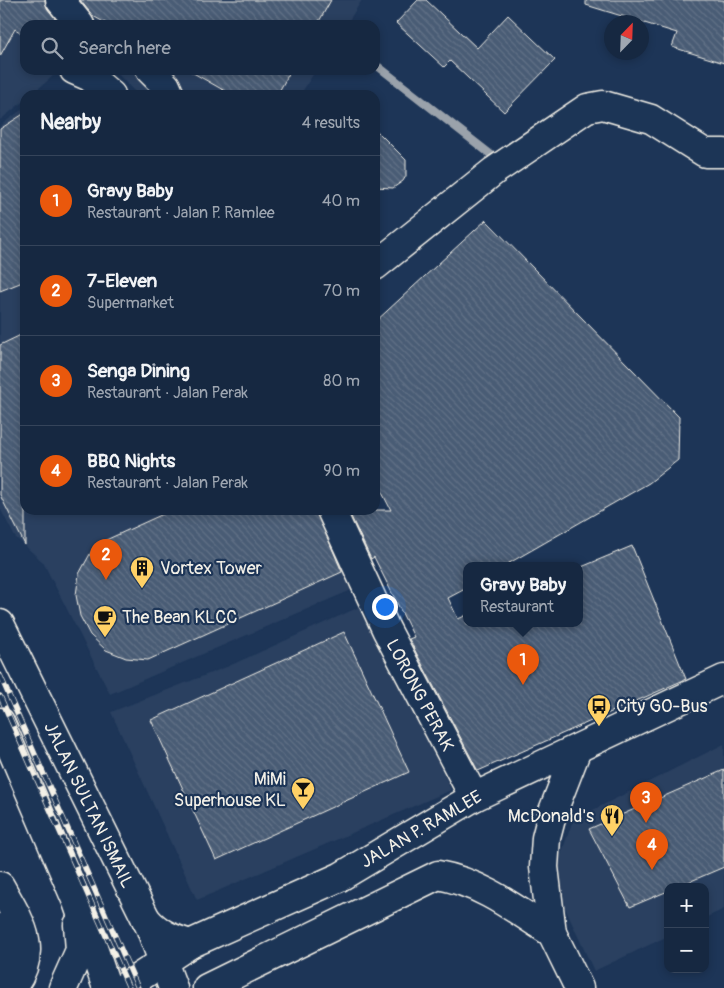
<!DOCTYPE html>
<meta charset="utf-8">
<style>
body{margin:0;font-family:Pangolin,sans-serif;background:#23344c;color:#f1f3f6}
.controls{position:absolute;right:15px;bottom:15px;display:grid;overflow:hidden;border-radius:10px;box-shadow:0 2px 8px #0003}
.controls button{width:45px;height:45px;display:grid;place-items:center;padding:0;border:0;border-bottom:1px solid #35445a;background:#162841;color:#f1f3f6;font:25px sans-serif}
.compass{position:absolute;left:604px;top:15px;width:45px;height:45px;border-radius:50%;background:#162841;box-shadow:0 2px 8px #0003;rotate:23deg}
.you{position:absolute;left:384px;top:606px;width:18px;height:18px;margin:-12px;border:4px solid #fff;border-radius:50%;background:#1a73e8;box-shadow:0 0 0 8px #1a73e833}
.badge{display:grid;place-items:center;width:32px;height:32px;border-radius:50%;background:#ea580c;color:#fff;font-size:16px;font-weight:700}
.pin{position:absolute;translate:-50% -41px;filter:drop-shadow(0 1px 2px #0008)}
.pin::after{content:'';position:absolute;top:26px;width:18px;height:15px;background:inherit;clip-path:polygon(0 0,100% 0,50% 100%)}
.popup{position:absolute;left:463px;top:562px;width:120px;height:65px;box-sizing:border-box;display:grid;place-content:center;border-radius:10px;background:#162841;filter:drop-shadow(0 1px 4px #0005);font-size:16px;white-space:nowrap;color:#9ea6b1}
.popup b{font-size:19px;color:#f1f3f6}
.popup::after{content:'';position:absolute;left:50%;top:100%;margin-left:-10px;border:10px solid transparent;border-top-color:#162841}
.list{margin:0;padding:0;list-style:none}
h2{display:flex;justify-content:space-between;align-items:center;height:65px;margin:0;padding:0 20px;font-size:21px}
h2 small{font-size:16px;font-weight:400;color:#9ea6b1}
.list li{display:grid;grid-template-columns:32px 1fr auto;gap:15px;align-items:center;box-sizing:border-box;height:90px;padding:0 20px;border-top:1px solid #35445a}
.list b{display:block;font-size:19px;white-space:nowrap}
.list p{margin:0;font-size:16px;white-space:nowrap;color:#9ea6b1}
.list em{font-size:16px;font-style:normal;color:#9ea6b1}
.icon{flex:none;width:28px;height:28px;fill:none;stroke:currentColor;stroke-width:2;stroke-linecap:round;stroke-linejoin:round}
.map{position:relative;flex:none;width:724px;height:988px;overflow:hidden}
.search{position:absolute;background:#162841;box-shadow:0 2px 8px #0003;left:20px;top:20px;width:360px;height:55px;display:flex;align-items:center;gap:12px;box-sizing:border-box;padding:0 18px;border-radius:15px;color:#9ea6b1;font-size:19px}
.panel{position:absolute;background:#162841;box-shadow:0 2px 8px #0003;left:20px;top:90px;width:360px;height:425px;border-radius:15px}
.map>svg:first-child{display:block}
.built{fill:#2a4060}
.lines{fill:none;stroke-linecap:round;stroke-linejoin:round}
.stream{stroke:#9aa2ab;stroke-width:8}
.building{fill:url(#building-back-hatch);stroke:#f4f1e8}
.minor-casing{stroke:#f4f1e8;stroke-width:31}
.major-casing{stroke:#f4f1e8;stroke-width:31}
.minor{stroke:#1d3557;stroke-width:28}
.major{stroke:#1d3557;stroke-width:28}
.rail-casing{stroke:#f4f1e8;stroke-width:5.5}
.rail{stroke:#1d3557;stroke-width:4;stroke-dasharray:11;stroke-linecap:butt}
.labels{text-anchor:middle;stroke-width:4.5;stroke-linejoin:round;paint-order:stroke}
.poi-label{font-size:18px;fill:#f4f1e8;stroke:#1d3557;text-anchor:start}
.street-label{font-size:18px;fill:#f4f1e8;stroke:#1d3557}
</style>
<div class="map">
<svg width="724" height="988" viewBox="0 0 724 988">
<defs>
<pattern id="building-back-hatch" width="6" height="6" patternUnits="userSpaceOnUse" patternTransform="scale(1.25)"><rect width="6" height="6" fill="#485b74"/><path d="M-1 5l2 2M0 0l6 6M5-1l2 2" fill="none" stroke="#637388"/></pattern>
</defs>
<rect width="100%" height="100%" fill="#1d3557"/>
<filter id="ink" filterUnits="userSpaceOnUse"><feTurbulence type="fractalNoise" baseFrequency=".02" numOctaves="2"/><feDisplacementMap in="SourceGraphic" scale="10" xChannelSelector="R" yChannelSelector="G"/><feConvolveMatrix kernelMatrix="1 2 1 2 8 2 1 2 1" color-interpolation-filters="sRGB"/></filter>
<g filter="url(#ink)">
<g class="built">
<path d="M 0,0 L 362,0 L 346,25 L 25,25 L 25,70 L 85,70 L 53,76 L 31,95 L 25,95 L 25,100 L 0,120 Z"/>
<path d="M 114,70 L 316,70 L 300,95 L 138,95 Z"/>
<path d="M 25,107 L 25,510 L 320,510 L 356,588 L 110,694 L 43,562 L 15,537 L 0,508 L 0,126 Z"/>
<path d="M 366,604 L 451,790 L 197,900 L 111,712 L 229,666 Z"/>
<path d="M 724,744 L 724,909 L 705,918 L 705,887 L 668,887 L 668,936 L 594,971 L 552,880 L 573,820 Z"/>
</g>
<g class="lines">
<path class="stream" d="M 375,64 L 494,157"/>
</g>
<g class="building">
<path d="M 0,0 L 45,0 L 48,9 L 55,18 L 51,25 L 25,25 L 25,35 L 15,29 L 0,56 Z"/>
<path d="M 80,0 L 331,0 L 317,25 L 109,25 L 93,16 Z"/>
<path d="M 418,0 L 426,0 L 477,48 L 508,15 L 555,60 L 504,112 L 450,61 L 444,67 L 396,23 Z"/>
<path d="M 586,0 L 724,0 L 724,63 L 672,47 L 677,33 L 586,5 Z"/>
<path d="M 188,70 L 291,70 L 277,95 L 232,95 Z"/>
<path d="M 25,113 L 25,281 L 0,291 L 0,129 Z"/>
<path d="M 375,129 L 406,160 L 406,176 L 403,181 L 393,188 L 375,187 Z"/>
<path d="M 486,220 L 679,417 L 678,460 L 649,483 L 504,566 L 467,566 L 467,588 L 448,598 L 458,619 L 467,615 L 467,624 L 579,624 L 579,568 L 632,546 L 686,679 L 478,771 L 409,639 L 414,637 L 374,557 L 371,559 L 348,510 L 391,510 L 375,479 L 375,322 Z"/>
<path d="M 25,333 L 25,545 L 0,495 L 0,345 Z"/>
<path d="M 172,510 L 316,510 L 342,572 L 148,660 L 126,658 L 106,650 L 90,635 L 80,616 L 76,595 L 79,574 L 95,545 Z"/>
<path d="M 344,632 L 409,772 L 216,860 L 151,720 Z"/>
<path d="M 724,770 L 724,867 L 677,887 L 668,887 L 668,891 L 630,907 L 589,829 Z"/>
</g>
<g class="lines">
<g class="minor-casing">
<g id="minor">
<path d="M 60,0 L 80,25"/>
<path d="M 74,70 L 90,77 L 111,95"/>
<path d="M 150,70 L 166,86 L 170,95"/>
<path d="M 375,266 L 494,171 L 587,108 L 603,105 L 651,119 L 705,153 L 724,153"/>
<path d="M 331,510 L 386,629 L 474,797"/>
<path d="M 577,749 L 553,811 L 546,838 L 544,867 L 552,933 L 579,988"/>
<path d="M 0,886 C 21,923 40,950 12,988"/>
<path d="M 0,928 C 7,946 11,963 0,980"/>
<path d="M 123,988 L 190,944 L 340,877 L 474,797 L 724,679"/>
<path d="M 207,988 L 438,875 C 482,883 515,909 552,933"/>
</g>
</g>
<g class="major-casing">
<g id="major">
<path d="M 0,624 L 150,927 L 173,988"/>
<path d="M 0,722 L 77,902 L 107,988"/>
<path d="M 146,919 C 159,934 171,938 190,944"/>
<path d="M 63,988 L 80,950 L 78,925"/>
</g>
</g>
<use href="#minor" class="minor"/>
<use href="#major" class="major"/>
<g class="rail-casing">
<g id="rail">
<path d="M 0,675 L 138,988"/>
<path d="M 0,696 L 129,988"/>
</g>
</g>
<use href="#rail" class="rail"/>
</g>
</g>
<defs>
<g id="building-pin" transform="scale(1.25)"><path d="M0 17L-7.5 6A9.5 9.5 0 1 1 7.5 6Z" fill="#ffd166" stroke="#1d3557"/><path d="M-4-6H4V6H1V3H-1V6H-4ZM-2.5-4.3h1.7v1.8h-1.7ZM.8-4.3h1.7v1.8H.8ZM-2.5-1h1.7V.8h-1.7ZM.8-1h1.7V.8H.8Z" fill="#111"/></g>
<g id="cafe-pin" transform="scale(1.25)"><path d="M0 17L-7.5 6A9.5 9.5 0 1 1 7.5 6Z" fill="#ffd166" stroke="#1d3557"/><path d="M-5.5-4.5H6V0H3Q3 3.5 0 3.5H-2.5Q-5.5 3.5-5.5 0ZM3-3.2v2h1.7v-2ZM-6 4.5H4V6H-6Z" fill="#111"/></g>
<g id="bus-pin" transform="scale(1.25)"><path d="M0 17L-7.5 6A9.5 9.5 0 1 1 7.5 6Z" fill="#ffd166" stroke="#1d3557"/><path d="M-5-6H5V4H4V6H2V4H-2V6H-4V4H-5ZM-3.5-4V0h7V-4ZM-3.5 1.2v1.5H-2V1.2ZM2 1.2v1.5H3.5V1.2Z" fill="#111"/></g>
<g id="bar-pin" transform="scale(1.25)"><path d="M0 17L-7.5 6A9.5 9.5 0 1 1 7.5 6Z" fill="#ffd166" stroke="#1d3557"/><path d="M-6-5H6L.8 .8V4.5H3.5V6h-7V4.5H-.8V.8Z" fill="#111"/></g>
<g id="restaurant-pin" transform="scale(1.25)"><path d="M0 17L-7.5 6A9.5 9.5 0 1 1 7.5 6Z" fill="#ffd166" stroke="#1d3557"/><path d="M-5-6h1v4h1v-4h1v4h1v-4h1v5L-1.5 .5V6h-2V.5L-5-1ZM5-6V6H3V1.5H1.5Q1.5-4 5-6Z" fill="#111"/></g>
</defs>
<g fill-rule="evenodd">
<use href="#building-pin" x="142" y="568"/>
<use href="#cafe-pin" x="105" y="617"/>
<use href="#bus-pin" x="599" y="706"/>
<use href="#bar-pin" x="303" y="789"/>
<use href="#restaurant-pin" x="612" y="816"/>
</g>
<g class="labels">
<g class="poi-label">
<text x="160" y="574">Vortex Tower</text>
<text x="122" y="623">The Bean KLCC</text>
<text x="616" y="712">City GO-Bus</text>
<text x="286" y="785" text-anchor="end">MiMi<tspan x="286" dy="21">Superhouse KL</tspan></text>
<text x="594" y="822" text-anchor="end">McDonald's</text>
</g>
<g class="street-label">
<text transform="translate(420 695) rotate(62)" y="6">LORONG PERAK</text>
<text transform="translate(89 805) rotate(64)" y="6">JALAN SULTAN ISMAIL</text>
<text transform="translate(421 829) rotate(-30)" y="6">JALAN P. RAMLEE</text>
</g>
</g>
</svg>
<div class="controls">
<button>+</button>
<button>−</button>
</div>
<svg class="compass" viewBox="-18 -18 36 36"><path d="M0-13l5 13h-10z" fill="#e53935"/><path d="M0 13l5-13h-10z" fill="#9ea6b1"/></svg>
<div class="you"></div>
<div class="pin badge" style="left:523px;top:685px">1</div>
<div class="popup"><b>Gravy Baby</b>Restaurant</div>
<div class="pin badge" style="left:106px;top:580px">2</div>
<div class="pin badge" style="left:646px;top:823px">3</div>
<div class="pin badge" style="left:652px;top:870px">4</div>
<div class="search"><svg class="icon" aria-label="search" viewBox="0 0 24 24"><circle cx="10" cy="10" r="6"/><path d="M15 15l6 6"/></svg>Search here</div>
<section class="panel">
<h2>Nearby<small>4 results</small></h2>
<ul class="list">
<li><span class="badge">1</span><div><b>Gravy Baby</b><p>Restaurant · Jalan P. Ramlee</p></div><em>40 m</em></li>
<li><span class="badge">2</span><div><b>7-Eleven</b><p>Supermarket</p></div><em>70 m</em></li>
<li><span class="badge">3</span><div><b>Senga Dining</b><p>Restaurant · Jalan Perak</p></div><em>80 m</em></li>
<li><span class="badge">4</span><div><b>BBQ Nights</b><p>Restaurant · Jalan Perak</p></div><em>90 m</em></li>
</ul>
</section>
</div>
